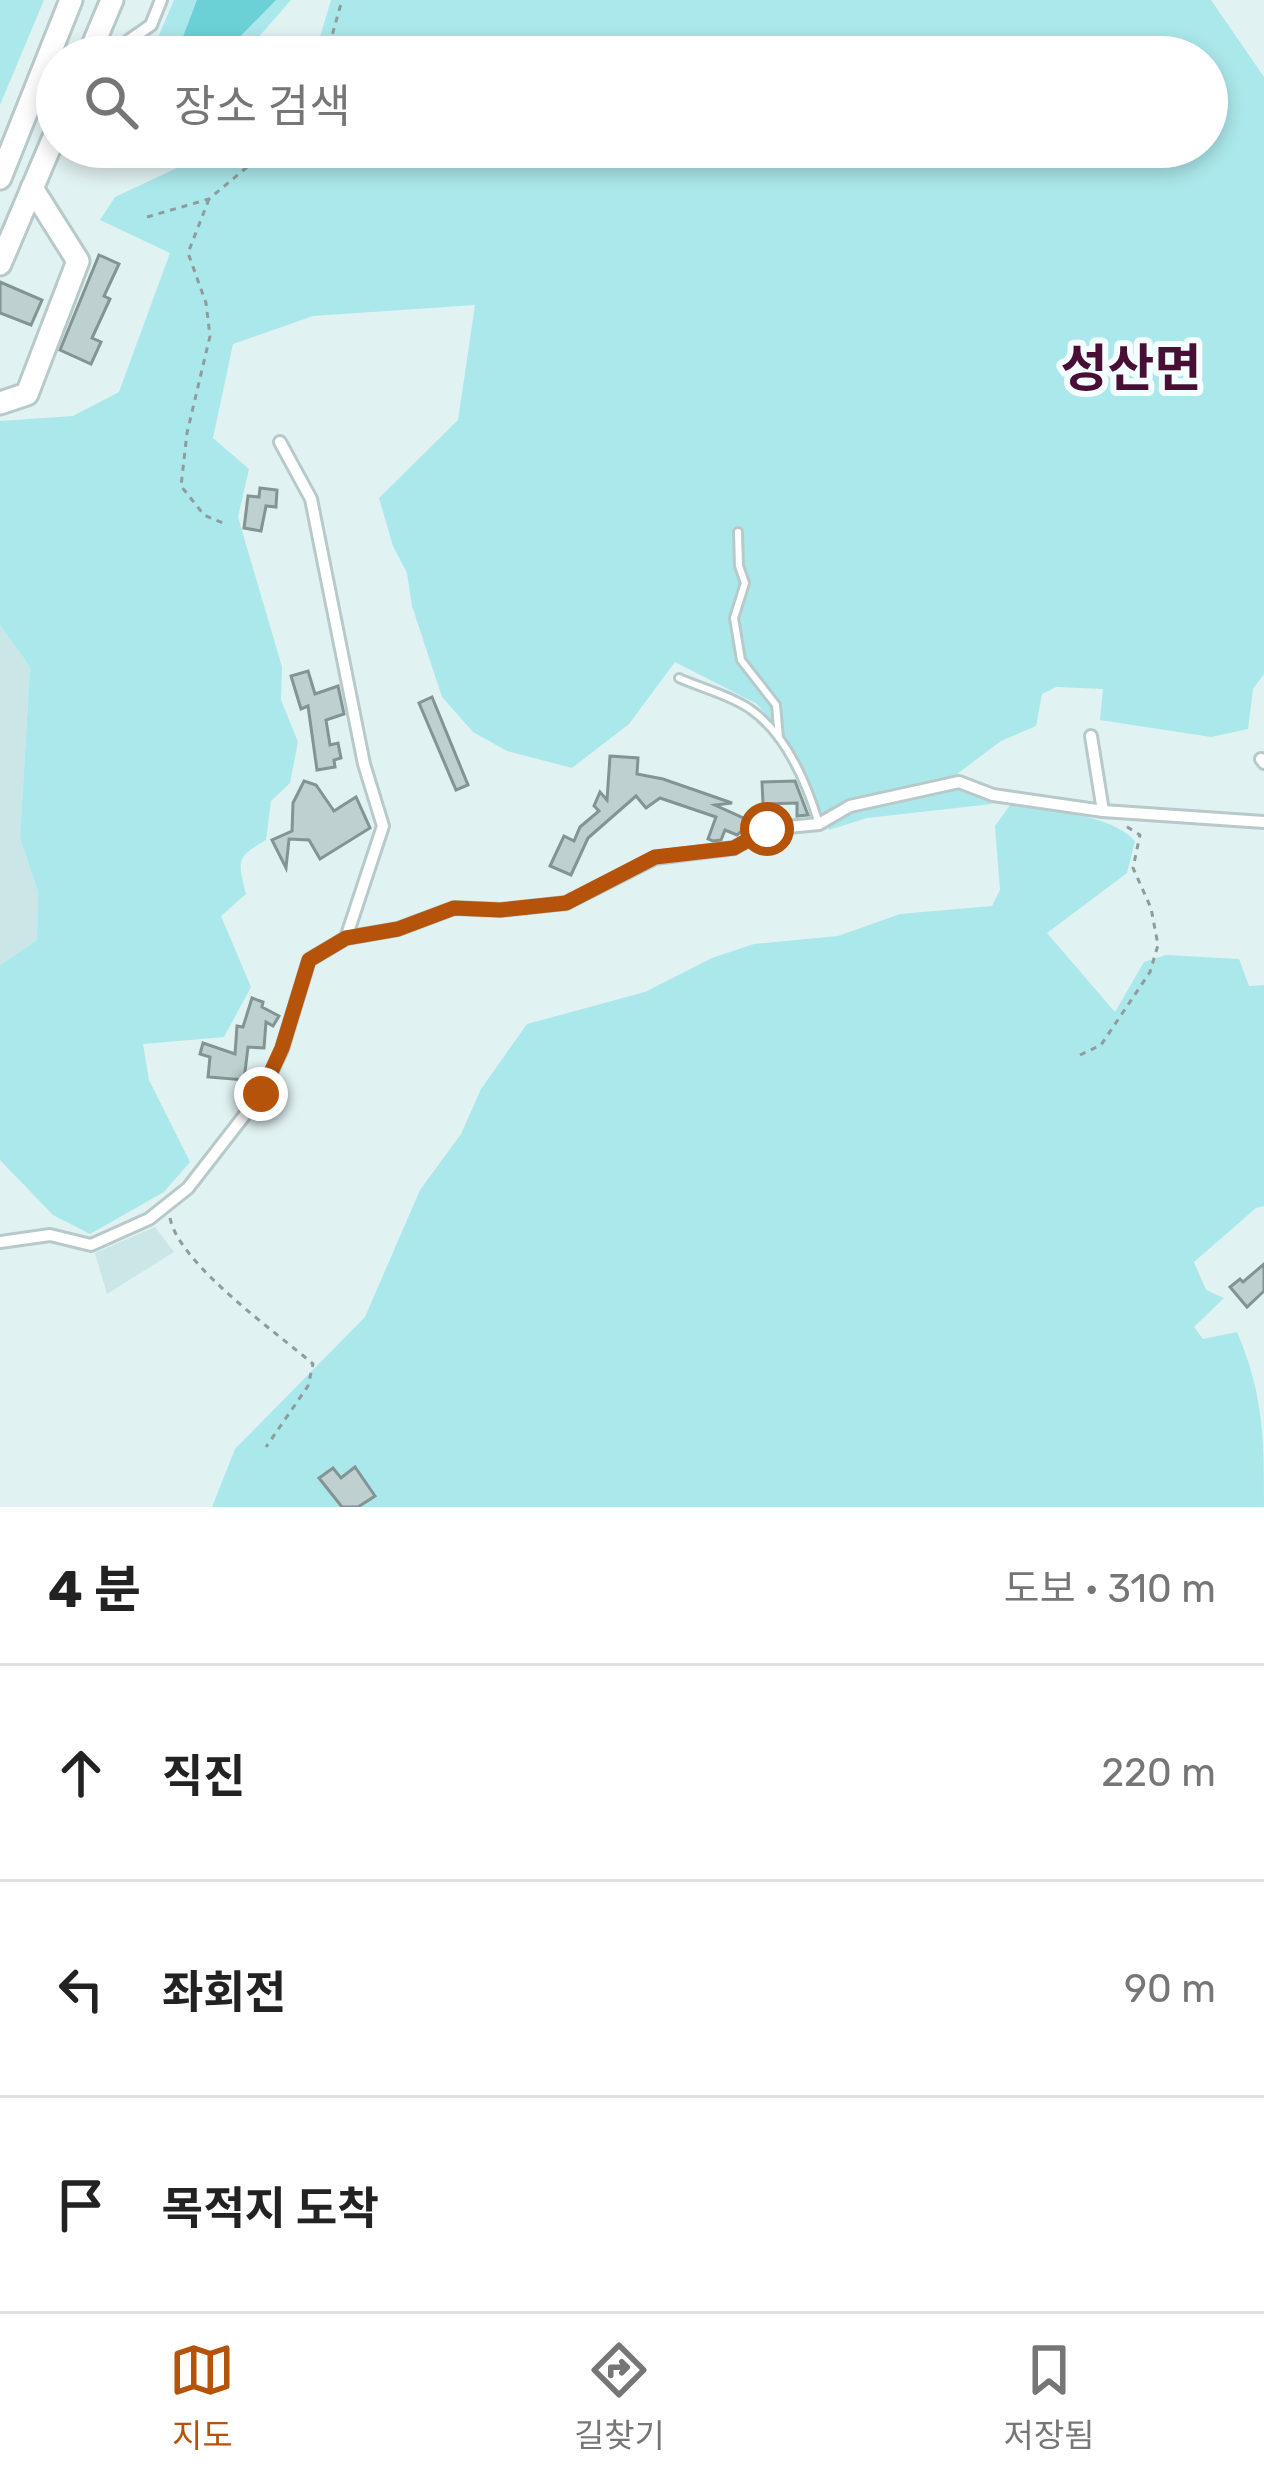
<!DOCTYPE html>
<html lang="ko">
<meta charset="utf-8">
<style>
body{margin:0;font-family:Rubik,"Noto Sans KR",sans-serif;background:#f2f2f2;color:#222}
.stop{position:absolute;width:36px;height:36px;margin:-27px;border:9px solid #b45309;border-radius:50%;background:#fff}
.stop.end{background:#b45309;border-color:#fff;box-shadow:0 3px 12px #0008}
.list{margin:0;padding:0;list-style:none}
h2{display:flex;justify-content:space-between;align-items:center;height:156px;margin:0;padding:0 48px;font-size:51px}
h2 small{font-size:39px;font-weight:400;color:#767676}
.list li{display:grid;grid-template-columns:78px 1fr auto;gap:36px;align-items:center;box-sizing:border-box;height:216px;padding:0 48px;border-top:3px solid #e0e0e0}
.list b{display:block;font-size:45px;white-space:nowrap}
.list em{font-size:39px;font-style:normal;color:#767676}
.icon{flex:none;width:66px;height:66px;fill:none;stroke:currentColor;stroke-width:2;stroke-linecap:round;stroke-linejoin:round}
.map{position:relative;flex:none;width:1264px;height:1507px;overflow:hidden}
.search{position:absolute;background:#fff;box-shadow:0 6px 18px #0003;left:36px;right:36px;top:36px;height:132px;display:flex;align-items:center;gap:30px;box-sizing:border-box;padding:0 42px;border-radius:66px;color:#767676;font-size:45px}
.sheet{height:804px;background:#fff}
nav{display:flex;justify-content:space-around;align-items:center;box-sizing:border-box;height:168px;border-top:3px solid #e0e0e0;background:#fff;font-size:33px;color:#767676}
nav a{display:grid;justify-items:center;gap:6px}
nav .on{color:#b45309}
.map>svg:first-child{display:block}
.built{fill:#cbe6e7}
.green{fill:#abe8eb}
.water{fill:#6bd1d6}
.building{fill:#bfd0d1;stroke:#839494;stroke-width:3}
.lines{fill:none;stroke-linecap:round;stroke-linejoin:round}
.service-casing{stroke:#b8c9ca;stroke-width:12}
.minor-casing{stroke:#b8c9ca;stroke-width:16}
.motorway-casing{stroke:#b8c9ca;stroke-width:27}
.path{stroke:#8f9c9d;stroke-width:3;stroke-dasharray:6 6;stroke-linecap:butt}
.service{stroke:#fff;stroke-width:6}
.minor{stroke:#fff;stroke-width:10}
.motorway{stroke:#fff;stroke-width:21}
.route{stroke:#b45309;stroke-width:15}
.labels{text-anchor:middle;stroke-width:12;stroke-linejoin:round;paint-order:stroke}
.district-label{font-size:51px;font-weight:bold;fill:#480e36;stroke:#f4fefe}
</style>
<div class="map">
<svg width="1264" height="1507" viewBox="0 0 1264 1507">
<rect width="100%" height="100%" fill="#e1f2f3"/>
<g class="built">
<path d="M 0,625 L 30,667 L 20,838 L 38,892 L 37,940 L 0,965 Z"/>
<path d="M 155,1227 L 174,1252 L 107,1294 L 95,1253 Z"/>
</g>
<g class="green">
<path d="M 0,0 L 44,0 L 0,105 Z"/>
<path d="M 174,0 L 291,0 L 241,57 L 157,57 L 151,54 Z"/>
<path d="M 331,0 L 1211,0 L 1264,77 L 1264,674 L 1253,689 L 1248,729 L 1211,737 L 1100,720 L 1103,689 L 1056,687 L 1042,694 L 1036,726 L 1001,741 L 957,774 L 992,804 L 867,818 L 829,830 L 796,753 L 757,704 L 675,662 L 629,724 L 572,768 L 507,751 L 473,732 L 442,697 L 412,606 L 407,573 L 393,546 L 379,498 L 458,420 L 475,305 L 313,316 L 233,344 L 213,438 L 249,469 L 238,517 L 282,667 L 281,700 L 298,742 L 290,783 L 271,801 L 266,840 C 235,858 238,861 246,894 L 221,916 L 251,987 L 224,1037 L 143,1044 L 149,1080 L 190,1162 L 164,1192 L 90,1234 L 53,1215 L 0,1160 L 0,965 L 37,940 L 38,892 L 20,838 L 30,667 L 0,625 L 0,421 L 73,416 L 119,392 L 170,253 L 100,220 L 115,197 L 222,147 L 1207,147 L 1207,57 L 314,57 Z"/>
<path d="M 1010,805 C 1048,812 1108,812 1135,841 L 1127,873 L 1047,933 L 1115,1012 L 1144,962 L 1166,955 L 1239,959 L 1249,986 L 1264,985 L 1264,1206 L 1256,1208 L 1194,1262 L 1206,1290 L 1224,1298 L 1194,1327 L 1203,1339 L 1237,1332 C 1264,1396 1264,1438 1264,1507 L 212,1507 L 235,1449 L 365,1317 L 420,1190 L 461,1134 L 481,1089 L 527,1024 L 645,992 L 712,958 L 754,944 L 838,936 L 900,914 L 992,906 L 1000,890 L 995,826 Z"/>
</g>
<path class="water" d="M 197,0 L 276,0 L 220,57 L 202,57 L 181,42 Z"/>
<g class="building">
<path d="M 99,255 L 119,264 L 104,296 L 110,299 L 92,338 L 101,342 L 91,364 L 60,350 Z"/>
<path d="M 0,282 L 42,300 L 31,325 L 0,313 Z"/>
<path d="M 260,488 L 277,490 L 276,507 L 266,506 L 261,531 L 244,528 L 248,496 L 259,497 Z"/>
<path d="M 308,671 L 315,694 L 338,686 L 344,714 L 326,720 L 330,745 L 338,743 L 341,758 L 334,760 L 335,767 L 317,770 L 308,706 L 301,709 L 291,676 Z"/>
<path d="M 432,697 L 468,785 L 456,790 L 419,703 Z"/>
<path d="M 610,756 L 638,758 L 637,774 L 663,779 L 732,803 L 715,805 L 752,822 L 737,835 L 725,830 L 721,840 L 713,841 L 708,839 L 716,817 L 660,798 L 646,808 L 636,796 L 588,838 L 571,875 L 550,866 L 564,836 L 574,841 L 580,827 L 599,811 L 594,806 L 600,792 L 607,800 Z"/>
<path d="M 304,781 L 316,785 L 334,811 L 356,797 L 370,828 L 320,859 L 309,840 L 289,839 L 286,868 L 272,840 L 292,831 L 293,803 Z"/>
<path d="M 795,781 L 808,815 L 797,816 L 797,803 L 763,804 L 762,782 Z"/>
<path d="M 252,998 L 263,1002 L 262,1007 L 279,1016 L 273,1026 L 266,1022 L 264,1048 L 248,1047 L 244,1080 L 208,1077 L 210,1057 L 200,1054 L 203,1043 L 235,1054 L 237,1026 L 243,1027 Z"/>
<path d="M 1264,1264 L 1264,1291 L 1247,1307 L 1230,1287 L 1240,1279 L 1243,1282 Z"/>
<path d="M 355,1467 L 375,1496 L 358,1507 L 342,1507 L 319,1478 L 333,1468 L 341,1478 Z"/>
</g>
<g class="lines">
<g class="service-casing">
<g id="service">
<path d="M 738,532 L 739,566 L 745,583 L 734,618 L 741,660 L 776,705 L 779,738"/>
<path d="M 679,678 C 701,688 730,695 750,709 C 786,734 807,784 819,824"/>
</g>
</g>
<g class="minor-casing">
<g id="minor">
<path d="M 105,57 L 151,25 L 161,0"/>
<path d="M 1091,736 L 1103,811"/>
<path d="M 1261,759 L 1264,763"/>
<path d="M 346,938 L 398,929 L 454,908 L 501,910 L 566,903 L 655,858 L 734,848 L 767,829 L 819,824 L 850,806 L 959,782 L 993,795 L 1103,811 L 1264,822"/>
<path d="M 0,1242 L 50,1235 L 91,1245 L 149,1219 L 188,1188 L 261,1094 L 282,1049 L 309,960 L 346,938 L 383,826 L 364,764 L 311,499 L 280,442"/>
</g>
</g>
<g class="motorway-casing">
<g id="motorway">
<path d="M 88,57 L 112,0"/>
<path d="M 0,178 L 71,0"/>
<path d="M 0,264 L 57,130"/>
<path d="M 0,403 L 27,394 L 78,261 L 32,188"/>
</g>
</g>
<g class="path">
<path d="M 326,57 L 342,0"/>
<path d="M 209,199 L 188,253 L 206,303 L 210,336 L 187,433 L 181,486 L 204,515 L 225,524"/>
<path d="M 147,217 L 209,199 L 271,147"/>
<path d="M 1080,1055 L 1101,1045 L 1150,972 L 1158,945 L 1151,908 L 1133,868 L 1140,835 L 1124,825"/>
<path d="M 170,1218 C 179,1264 276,1332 313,1364 L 308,1386 L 266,1447"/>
</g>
<use href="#service" class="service"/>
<use href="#minor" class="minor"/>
<use href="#motorway" class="motorway"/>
</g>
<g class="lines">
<path class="route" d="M 261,1094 L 282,1048 L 309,960 L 346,938 L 398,929 L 454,908 L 500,910 L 566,903 L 655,857 L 734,848 L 767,829"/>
</g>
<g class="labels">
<g class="district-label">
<text x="1131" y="386">성산면</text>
</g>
</g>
</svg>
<div class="stop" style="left:767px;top:829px"></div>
<div class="stop end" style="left:261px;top:1094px"></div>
<div class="search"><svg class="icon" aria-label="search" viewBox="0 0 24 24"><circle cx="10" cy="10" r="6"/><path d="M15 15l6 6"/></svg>장소 검색</div>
</div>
<section class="sheet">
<h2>4 분<small>도보 · 310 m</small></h2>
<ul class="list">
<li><svg class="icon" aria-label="ahead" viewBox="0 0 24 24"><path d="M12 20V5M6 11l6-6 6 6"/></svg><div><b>직진</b></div><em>220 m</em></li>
<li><svg class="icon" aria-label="left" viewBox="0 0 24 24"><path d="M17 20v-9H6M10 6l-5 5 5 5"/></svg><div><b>좌회전</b></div><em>90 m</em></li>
<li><svg class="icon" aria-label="arrive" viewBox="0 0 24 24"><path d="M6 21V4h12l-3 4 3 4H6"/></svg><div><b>목적지 도착</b></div></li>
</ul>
</section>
<nav>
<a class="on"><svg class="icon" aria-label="map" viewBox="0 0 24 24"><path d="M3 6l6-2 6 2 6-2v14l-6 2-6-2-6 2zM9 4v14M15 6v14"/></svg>지도</a>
<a><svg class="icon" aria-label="directions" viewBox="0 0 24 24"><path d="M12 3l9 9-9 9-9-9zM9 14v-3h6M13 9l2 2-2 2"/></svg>길찾기</a>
<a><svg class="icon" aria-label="saved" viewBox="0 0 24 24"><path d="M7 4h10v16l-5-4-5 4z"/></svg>저장됨</a>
</nav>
